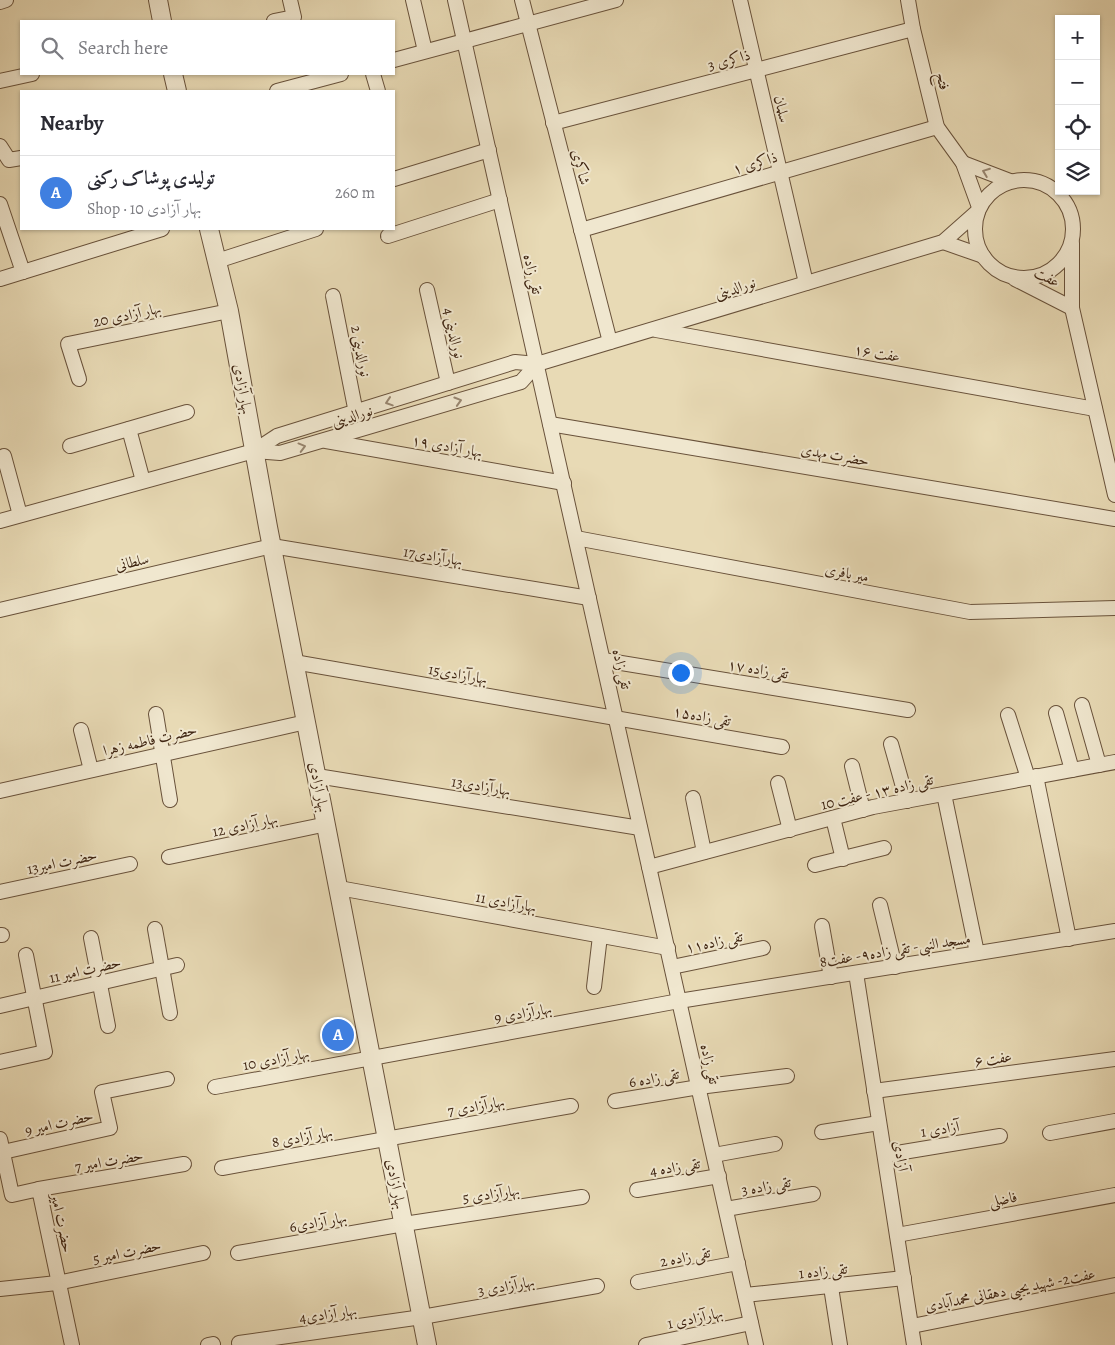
<!DOCTYPE html>
<meta charset="utf-8">
<style>
body{margin:0;font-family:Alegreya,Amiri,serif;background:#f7f7f7;color:#2b2b33}
.controls{position:absolute;right:15px;top:15px;display:grid;overflow:hidden;border-radius:0px;box-shadow:0 1px 4px #0004}
.controls button{width:45px;height:45px;display:grid;place-items:center;padding:0;border:0;border-bottom:1px solid #e1e1e2;background:#fff;color:#2b2b33;font:25px sans-serif}
.you{position:absolute;left:680px;top:672px;width:18px;height:18px;margin:-12px;border:4px solid #fff;border-radius:50%;background:#1a73e8;box-shadow:0 0 0 8px #1a73e833}
.badge{display:grid;place-items:center;width:32px;height:32px;border-radius:50%;background:#8f2418;color:#fff;font-size:16px;font-weight:700}
.pin{position:absolute;translate:-50% -50%;border:2px solid #fff;box-shadow:0 1px 5px #0006}
.list{margin:0;padding:0;list-style:none}
h2{display:flex;justify-content:space-between;align-items:center;height:65px;margin:0;padding:0 20px;font-size:21px}
h2 small{font-size:16px;font-weight:400;color:#7c7c81}
.list li{display:grid;grid-template-columns:32px 1fr auto;gap:15px;align-items:center;box-sizing:border-box;height:75px;padding:0 20px;border-top:1px solid #e1e1e2}
.list b{display:block;font-size:19px;white-space:nowrap}
.list p{margin:0;font-size:16px;white-space:nowrap;color:#7c7c81}
.list em{font-size:16px;font-style:normal;color:#7c7c81}
.icon{flex:none;width:28px;height:28px;fill:none;stroke:currentColor;stroke-width:2;stroke-linecap:round;stroke-linejoin:round}
.map{position:relative;flex:none;width:1115px;height:1345px;overflow:hidden}
.search{position:absolute;background:#fff;box-shadow:0 1px 4px #0004;left:20px;top:20px;width:375px;height:55px;display:flex;align-items:center;gap:12px;box-sizing:border-box;padding:0 18px;border-radius:0px;color:#7c7c81;font-size:19px}
.panel{position:absolute;background:#fff;box-shadow:0 1px 4px #0004;left:20px;top:90px;width:375px;height:140px;border-radius:0px}
.map>svg:first-child{display:block}
.lines{fill:none;stroke-linecap:round;stroke-linejoin:round}
.minor-casing{stroke:#69523b;stroke-width:16}
.tertiary-casing{stroke:#69523b;stroke-width:20}
.minor{stroke:#f0e7cf;stroke-width:14}
.tertiary{stroke:#f0e7cf;stroke-width:18}
.oneway{stroke:#988670}
.labels{text-anchor:middle;stroke-width:4;stroke-linejoin:round;paint-order:stroke}
.street-label{font-size:15px;fill:#3f2512;stroke:#f0e7cf}
</style>
<div class="map">
<svg width="1115" height="1345" viewBox="0 0 1115 1345">
<rect width="100%" height="100%" fill="#e8dab5"/>
<filter id="stains"><feTurbulence type="fractalNoise" baseFrequency=".004" numOctaves="4"/><feColorMatrix values="0 0 0 0 .2 0 0 0 0 .09 0 0 0 0 .02 0 0 0 .5 -.17"/></filter>
<radialGradient id="worn" r=".72"><stop offset=".6" stop-color="#630" stop-opacity="0"/><stop offset="1" stop-color="#630" stop-opacity=".3"/></radialGradient>
<g class="lines">
<g class="minor-casing">
<g id="minor">
<path d="M 413,0 L 425,51"/>
<path d="M 455,0 L 756,1345"/>
<path d="M 522,0 L 610,342"/>
<path d="M 740,0 L 806,283"/>
<path d="M 908,0 L 913,29 L 937,127 L 963,163 L 979,207"/>
<path d="M 0,2 L 6,0"/>
<path d="M 274,21 L 294,17 L 290,0"/>
<path d="M 394,60 L 616,0"/>
<path d="M 373,74 L 378,91"/>
<path d="M 0,81 L 32,74"/>
<path d="M 277,91 L 341,74"/>
<path d="M 553,123 L 913,29"/>
<path d="M 0,146 L 9,160 L 21,158"/>
<path d="M 963,163 L 1010,181"/>
<path d="M 394,179 L 489,150"/>
<circle cx="1024" cy="229" r="49"/>
<path d="M 0,204 L 23,272"/>
<path d="M 581,230 L 937,127"/>
<path d="M 388,236 L 500,200"/>
<path d="M 943,242 L 983,256"/>
<path d="M 1072,243 L 1072,308 L 1115,495"/>
<path d="M 217,261 L 316,229"/>
<path d="M 0,279 L 162,229"/>
<path d="M 1015,279 L 1072,308"/>
<path d="M 427,290 L 448,383"/>
<path d="M 333,296 L 356,413"/>
<path d="M 656,330 L 1095,409"/>
<path d="M 79,379 L 68,344 L 229,311"/>
<path d="M 550,424 L 1115,519"/>
<path d="M 129,429 L 143,481"/>
<path d="M 326,441 L 564,483"/>
<path d="M 70,446 L 187,412"/>
<path d="M 254,451 L 280,453 L 521,382 L 537,364"/>
<path d="M 4,456 L 20,515"/>
<path d="M 0,521 L 254,451 L 277,436 L 515,362 L 537,364 L 943,242 L 978,211"/>
<path d="M 576,538 L 970,612 L 1115,608"/>
<path d="M 0,610 L 272,546 L 589,598"/>
<path d="M 603,660 L 908,710"/>
<path d="M 294,662 L 782,747"/>
<path d="M 1082,705 L 1099,765"/>
<path d="M 1056,713 L 1072,770"/>
<path d="M 156,714 L 170,800"/>
<path d="M 1008,715 L 1028,778"/>
<path d="M 81,730 L 91,770"/>
<path d="M 891,744 L 907,801"/>
<path d="M 852,766 L 863,810"/>
<path d="M 317,776 L 640,828"/>
<path d="M 1036,776 L 1069,939"/>
<path d="M 778,783 L 790,830"/>
<path d="M 0,791 L 306,722"/>
<path d="M 944,794 L 977,953"/>
<path d="M 693,798 L 704,852"/>
<path d="M 833,818 L 843,859"/>
<path d="M 169,857 L 327,824"/>
<path d="M 815,865 L 884,848"/>
<path d="M 649,867 L 873,807 L 1115,762"/>
<path d="M 339,888 L 668,948"/>
<path d="M 0,892 L 130,864"/>
<path d="M 880,905 L 895,967"/>
<path d="M 822,926 L 831,977"/>
<path d="M 155,929 L 170,1013"/>
<path d="M 0,935 L 2,935"/>
<path d="M 91,938 L 108,1026"/>
<path d="M 672,967 L 763,948"/>
<path d="M 856,973 L 914,1345"/>
<path d="M 594,987 L 600,936"/>
<path d="M 0,1006 L 177,965"/>
<path d="M 0,1062 L 45,1052 L 26,955"/>
<path d="M 215,1087 L 679,1001 L 1115,931"/>
<path d="M 874,1091 L 1115,1059"/>
<path d="M 615,1101 L 699,1087 L 787,1076"/>
<path d="M 822,1132 L 879,1123"/>
<path d="M 1050,1133 L 1115,1121"/>
<path d="M 0,1139 L 12,1195 L 39,1189 L 72,1345"/>
<path d="M 3,1152 L 110,1128 L 102,1092 L 167,1079"/>
<path d="M 714,1155 L 775,1144"/>
<path d="M 885,1155 L 1000,1136"/>
<path d="M 222,1168 L 571,1106"/>
<path d="M 39,1189 L 184,1164"/>
<path d="M 637,1190 L 719,1176"/>
<path d="M 726,1209 L 813,1194"/>
<path d="M 897,1235 L 1115,1195"/>
<path d="M 238,1253 L 404,1224 L 582,1197"/>
<path d="M 638,1282 L 738,1263"/>
<path d="M 831,1287 L 840,1345"/>
<path d="M 0,1289 L 57,1283 L 203,1253"/>
<path d="M 745,1295 L 904,1278"/>
<path d="M 912,1326 L 1115,1285"/>
<path d="M 239,1343 L 422,1317 L 597,1286"/>
<path d="M 208,1345 L 213,1344"/>
<path d="M 646,1345 L 751,1323"/>
</g>
</g>
<g class="tertiary-casing">
<g id="tertiary">
<path d="M 158,0 L 162,21"/>
<path d="M 173,74 L 177,91"/>
<path d="M 209,229 L 229,311 L 268,527 L 427,1345"/>
</g>
</g>
<use href="#minor" class="minor"/>
<use href="#tertiary" class="tertiary"/>
</g>
<defs><path id="oneway-chevron" d="M-2-3.5L2.5 0L-2 3.5" fill="none" stroke-width="1.6" stroke-linecap="round" stroke-linejoin="round" transform="scale(1.25)"/></defs>
<g class="oneway">
<use href="#oneway-chevron" transform="translate(986 172) rotate(-159)"/>
<use href="#oneway-chevron" transform="translate(458 401) rotate(-17)"/>
<use href="#oneway-chevron" transform="translate(389 402) rotate(162)"/>
<use href="#oneway-chevron" transform="translate(302 447) rotate(-15)"/>
</g>
<g class="labels">
<g class="street-label">
<text transform="translate(729 60) rotate(-15)" y="5">ذاکری 3</text>
<text transform="translate(943 81) rotate(76)" y="5">فتح</text>
<text transform="translate(782 109) rotate(77)" y="5">سلمان</text>
<text transform="translate(755 163) rotate(-16)" y="5">ذاکری ۱</text>
<text transform="translate(581 167) rotate(76)" y="5">شاکری</text>
<text transform="translate(533 274) rotate(77)" y="5">تقی زاده</text>
<text transform="translate(1047 277) rotate(27)" y="5">عفت</text>
<text transform="translate(735 288) rotate(-17)" y="5">نورالدینی</text>
<text transform="translate(127 315) rotate(-12)" y="5">بهار آزادی 20</text>
<text transform="translate(454 333) rotate(77)" y="5">نورالدینی 4</text>
<text transform="translate(361 351) rotate(79)" y="5">نورالدینی 2</text>
<text transform="translate(877 353) rotate(10)" y="5">عفت ۱۶</text>
<text transform="translate(243 389) rotate(80)" y="5">بهار آزادی</text>
<text transform="translate(352 416) rotate(-17)" y="5">نورالدینی</text>
<text transform="translate(447 446) rotate(10)" y="5">بهار آزادی ۱۹</text>
<text transform="translate(835 455) rotate(10)" y="5">حضرت مهدی</text>
<text transform="translate(433 556) rotate(9)" y="5">بهارآزادی17</text>
<text transform="translate(132 562) rotate(-13)" y="5">سلطانی</text>
<text transform="translate(847 573) rotate(11)" y="5">میر بافری</text>
<text transform="translate(622 669) rotate(77)" y="5">تقی زاده</text>
<text transform="translate(758 669) rotate(9)" y="5">تقی زاده ۱۷</text>
<text transform="translate(458 674) rotate(10)" y="5">بهارآزادی15</text>
<text transform="translate(702 716) rotate(10)" y="5">تقی زاده۱۵</text>
<text transform="translate(150 740) rotate(-13)" y="5">حضرت فاطمه زهرا</text>
<text transform="translate(481 786) rotate(9)" y="5">بهارآزادی13</text>
<text transform="translate(319 787) rotate(79)" y="5">بهار آزادی</text>
<text transform="translate(877 792) rotate(-13)" y="5">تقی زاده ۱۳ - عفت 10</text>
<text transform="translate(245 825) rotate(-12)" y="5">بهار آزادی 12</text>
<text transform="translate(62 862) rotate(-12)" y="5">حضرت امیر13</text>
<text transform="translate(506 902) rotate(10)" y="5">بهارآزادی 11</text>
<text transform="translate(714 942) rotate(-12)" y="5">تقی زاده۱۱</text>
<text transform="translate(895 950) rotate(-9)" y="5">مسجد النبی- تقی زاده۹- عفت8</text>
<text transform="translate(85 970) rotate(-13)" y="5">حضرت امیر 11</text>
<text transform="translate(523 1013) rotate(-10)" y="5">بهارآزادی 9</text>
<text transform="translate(276 1059) rotate(-11)" y="5">بهار آزادی 10</text>
<text transform="translate(993 1059) rotate(-8)" y="5">عفت ۶</text>
<text transform="translate(710 1064) rotate(77)" y="5">تقی زاده</text>
<text transform="translate(654 1078) rotate(-10)" y="5">تقی زاده 6</text>
<text transform="translate(476 1106) rotate(-10)" y="5">بهارآزادی 7</text>
<text transform="translate(59 1123) rotate(-13)" y="5">حضرت امیر 9</text>
<text transform="translate(940 1129) rotate(-9)" y="5">آزادی 1</text>
<text transform="translate(302 1137) rotate(-10)" y="5">بهار آزادی 8</text>
<text transform="translate(901 1156) rotate(81)" y="5">آزادی</text>
<text transform="translate(109 1161) rotate(-10)" y="5">حضرت امیر 7</text>
<text transform="translate(675 1167) rotate(-9)" y="5">تقی زاده 4</text>
<text transform="translate(396 1184) rotate(79)" y="5">بهار آزادی</text>
<text transform="translate(766 1186) rotate(-10)" y="5">تقی زاده 3</text>
<text transform="translate(491 1194) rotate(-8)" y="5">بهارآزادی 5</text>
<text transform="translate(1003 1199) rotate(-10)" y="5">فاضلی</text>
<text transform="translate(318 1222) rotate(-10)" y="5">بهار آزادی6</text>
<text transform="translate(62 1223) rotate(78)" y="5">حضرت امیر</text>
<text transform="translate(127 1252) rotate(-12)" y="5">حضرت امیر 5</text>
<text transform="translate(685 1257) rotate(-11)" y="5">تقی زاده 2</text>
<text transform="translate(823 1271) rotate(-6)" y="5">تقی زاده 1</text>
<text transform="translate(506 1286) rotate(-10)" y="5">بهارآزادی 3</text>
<text transform="translate(1010 1290) rotate(-11)" y="5">عفت2- شهید یحیی دهقانی محمدآبادی</text>
<text transform="translate(328 1314) rotate(-8)" y="5">بهار آزادی4</text>
<text transform="translate(695 1318) rotate(-12)" y="5">بهارآزادی 1</text>
</g>
</g>
<rect width="100%" height="100%" filter="url(#stains)"/>
<rect width="100%" height="100%" fill="url(#worn)"/>
</svg>
<div class="controls">
<button>+</button>
<button>−</button>
<button><svg class="icon" aria-label="locate" viewBox="0 0 24 24"><circle cx="12" cy="12" r="6"/><path d="M12 2v4M12 18v4M2 12h4M18 12h4"/></svg></button>
<button><svg class="icon" aria-label="layers" viewBox="0 0 24 24"><path d="M12 4l9 5-9 5-9-5zM3 14l9 5 9-5"/></svg></button>
</div>
<div class="you"></div>
<div class="pin badge" style="left:338px;top:1035px;background:#3f7fe0">A</div>
<div class="search"><svg class="icon" aria-label="search" viewBox="0 0 24 24"><circle cx="10" cy="10" r="6"/><path d="M15 15l6 6"/></svg>Search here</div>
<section class="panel">
<h2>Nearby<small></small></h2>
<ul class="list">
<li><span class="badge" style="background:#3f7fe0">A</span><div><b>تولیدی پوشاک رکنی</b><p>Shop · بهار آزادی 10</p></div><em>260 m</em></li>
</ul>
</section>
</div>
